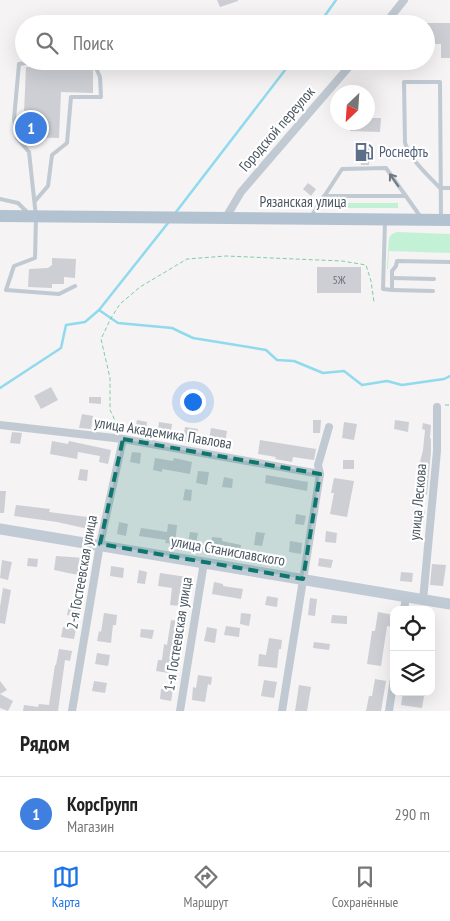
<!DOCTYPE html>
<html lang="ru">
<meta charset="utf-8">
<style>
body{margin:0;font-family:"PT Sans Narrow",sans-serif;background:#f2f2f2;color:#222}
.controls{position:absolute;right:15px;bottom:15px;display:grid;overflow:hidden;border-radius:10px;box-shadow:0 5px 20px #0002}
.controls button{width:45px;height:45px;display:grid;place-items:center;padding:0;border:0;border-bottom:1px solid #e0e0e0;background:#fff;color:#222;font:25px sans-serif}
.compass{position:absolute;left:330px;top:85px;width:45px;height:45px;border-radius:50%;background:#fff;box-shadow:0 5px 20px #0002;rotate:205deg}
.you{position:absolute;left:192px;top:401px;width:18px;height:18px;margin:-12px;border:4px solid #fff;border-radius:50%;background:#1a73e8;box-shadow:0 0 0 8px #1a73e833}
.badge{display:grid;place-items:center;width:32px;height:32px;border-radius:50%;background:#1a73e8;color:#fff;font-size:16px;font-weight:700}
.pin{position:absolute;translate:-50% -50%;border:2px solid #fff;box-shadow:0 1px 5px #0006}
.list{margin:0;padding:0;list-style:none}
h2{display:flex;justify-content:space-between;align-items:center;height:65px;margin:0;padding:0 20px;font-size:21px}
h2 small{font-size:16px;font-weight:400;color:#767676}
.list li{display:grid;grid-template-columns:32px 1fr auto;gap:15px;align-items:center;box-sizing:border-box;height:75px;padding:0 20px;border-top:1px solid #e0e0e0}
.list b{display:block;font-size:19px;white-space:nowrap}
.list p{margin:0;font-size:16px;white-space:nowrap;color:#767676}
.list em{font-size:16px;font-style:normal;color:#767676}
.icon{flex:none;width:28px;height:28px;fill:none;stroke:currentColor;stroke-width:2;stroke-linecap:round;stroke-linejoin:round}
.map{position:relative;flex:none;width:450px;height:711px;overflow:hidden}
.search{position:absolute;background:#fff;box-shadow:0 5px 20px #0002;left:15px;right:15px;top:15px;height:55px;display:flex;align-items:center;gap:12px;box-sizing:border-box;padding:0 18px;border-radius:28px;color:#767676;font-size:19px}
.sheet{height:140px;background:#fff}
nav{display:flex;justify-content:space-around;align-items:center;box-sizing:border-box;height:70px;border-top:1px solid #e0e0e0;background:#fff;font-size:14px;color:#767676}
nav a{display:grid;justify-items:center;gap:2px}
nav .on{color:#1a73e8}
.map>svg:first-child{display:block}
.green{fill:#c3f1d5}
.lines{fill:none;stroke-linecap:round;stroke-linejoin:round}
.stream{stroke:#90daee;stroke-width:2.5}
.building{fill:#cdcfd5}
.path{stroke:#7ad0a6;stroke-width:1;stroke-dasharray:4 2.5;stroke-linecap:butt}
.lane{stroke:#c1cad2;stroke-width:4}
.street{stroke:#c1cad2;stroke-width:8}
.secondary{stroke:#c1cbd6;stroke-width:11}
.primary{stroke:#b3c2d1;stroke-width:12}
.oneway{stroke:#6e7983}
.marked{fill:#0f766e;fill-opacity:0.2;stroke:#0f766e;stroke-width:4;stroke-dasharray:10 6;stroke-linejoin:round}
.labels{text-anchor:middle;stroke-width:4.5;stroke-linejoin:round;paint-order:stroke}
.number-label{font-size:12px;fill:#6b747e}
.street-label{font-size:15px;fill:#4a5661;stroke:#fff}
.service-label{font-size:15px;fill:#4e5e75;stroke:#fff;text-anchor:start}
</style>
<div class="map">
<svg width="450" height="711" viewBox="0 0 450 711">
<rect width="100%" height="100%" fill="#f5f3f3"/>
<g class="green">
<rect x="326" y="203" width="72" height="5"/>
<path d="M 397,232 L 450,234 L 450,253 L 389,251 L 388,269 L 387,269 L 389,238 L 392,234 Z"/>
</g>
<g class="lines">
<g class="stream">
<path d="M 319,24 L 336,0"/>
<path d="M 176,212 L 292,61"/>
<path d="M 99,310 L 168,223"/>
<path d="M 0,388 L 61,348 L 66,325 L 85,322 L 99,310 L 118,323 L 172,328 L 193,338 L 266,350 L 277,360 L 294,361 L 323,373 L 344,371 L 362,385 L 387,381 L 402,385 L 444,379 L 450,376"/>
</g>
</g>
<g class="building">
<path d="M 217,0 L 238,0 L 238,1 L 220,7 Z"/>
<path d="M 426,23 L 450,23 L 450,58 L 441,58 L 441,44 L 426,44 Z"/>
<path d="M 26,67 L 93,70 L 93,93 L 61,92 L 59,138 L 23,137 Z"/>
<path d="M 368,118 L 381,118 L 380,132 L 350,131 L 350,122 L 368,122 Z"/>
<path d="M 359,148 L 370,148 L 369,165 L 361,165 Z"/>
<path d="M 308,183 L 316,189 L 311,196 L 303,189 Z"/>
<path d="M 52,258 L 76,259 L 75,278 L 64,277 L 64,284 L 52,284 L 52,288 L 28,287 L 29,269 L 48,268 L 52,265 Z"/>
<rect x="317" y="267" width="44" height="26"/>
<path d="M 51,387 L 58,400 L 41,409 L 34,396 Z"/>
<path d="M 197,396 L 205,397 L 204,406 L 196,406 Z"/>
<path d="M 89,397 L 101,397 L 101,404 L 89,403 Z"/>
<path d="M 82,414 L 93,416 L 91,429 L 79,428 Z"/>
<path d="M 137,420 L 147,422 L 146,433 L 135,431 Z"/>
<path d="M 313,420 L 321,420 L 320,433 L 313,433 Z"/>
<path d="M 395,420 L 409,422 L 408,432 L 394,429 Z"/>
<path d="M 159,422 L 172,424 L 170,439 L 157,437 Z"/>
<path d="M 344,422 L 357,424 L 354,440 L 342,438 Z"/>
<path d="M 423,423 L 431,425 L 430,438 L 431,439 L 431,452 L 427,495 L 419,493 L 421,479 L 416,478 L 423,450 L 425,430 L 422,429 Z"/>
<path d="M 185,427 L 198,429 L 196,444 L 183,442 Z"/>
<path d="M 211,428 L 227,431 L 225,443 L 209,440 Z"/>
<path d="M 12,432 L 22,433 L 20,444 L 10,443 Z"/>
<path d="M 260,440 L 316,449 L 314,460 L 293,457 L 292,462 L 275,459 L 276,457 L 258,454 Z"/>
<path d="M 52,441 L 68,444 L 69,441 L 111,450 L 108,464 L 99,462 L 100,456 L 78,452 L 77,459 L 50,454 Z"/>
<path d="M 132,452 L 141,453 L 140,464 L 130,462 Z"/>
<path d="M 155,458 L 173,461 L 174,458 L 192,462 L 190,474 L 162,469 L 162,472 L 153,470 Z"/>
<rect x="343" y="460" width="11" height="9"/>
<path d="M 80,469 L 88,470 L 87,481 L 78,480 Z"/>
<path d="M 198,471 L 209,472 L 207,485 L 196,483 Z"/>
<path d="M 266,475 L 308,482 L 307,491 L 265,483 Z"/>
<path d="M 224,477 L 233,479 L 232,488 L 222,487 Z"/>
<path d="M 334,478 L 354,481 L 347,517 L 330,514 L 334,493 L 331,493 Z"/>
<path d="M 185,489 L 192,490 L 191,501 L 183,500 Z"/>
<path d="M 0,491 L 6,491 L 4,513 L 0,513 Z"/>
<path d="M 16,505 L 50,509 L 49,512 L 95,518 L 93,530 L 57,522 L 14,516 Z"/>
<path d="M 413,509 L 425,511 L 421,539 L 410,537 Z"/>
<path d="M 296,514 L 306,516 L 304,525 L 295,524 Z"/>
<path d="M 119,522 L 128,524 L 126,536 L 117,534 Z"/>
<path d="M 168,524 L 177,525 L 175,544 L 165,543 L 166,540 L 139,536 L 141,528 L 167,532 Z"/>
<path d="M 326,531 L 337,533 L 336,543 L 325,542 Z"/>
<path d="M 190,532 L 198,533 L 196,544 L 188,542 Z"/>
<path d="M 256,532 L 265,533 L 262,546 L 254,545 Z"/>
<path d="M 212,537 L 222,538 L 222,541 L 241,545 L 240,554 L 210,549 Z"/>
<path d="M 290,541 L 302,543 L 301,554 L 289,552 Z"/>
<path d="M 56,556 L 85,558 L 83,576 L 54,570 Z"/>
<path d="M 28,558 L 38,559 L 37,567 L 27,566 Z"/>
<path d="M 319,558 L 333,560 L 331,568 L 318,566 Z"/>
<path d="M 2,560 L 12,562 L 8,580 L 0,578 Z"/>
<path d="M 432,564 L 446,565 L 443,586 L 430,585 Z"/>
<path d="M 111,566 L 124,568 L 123,578 L 110,576 Z"/>
<path d="M 139,570 L 147,572 L 145,584 L 137,583 Z"/>
<path d="M 401,572 L 413,573 L 412,582 L 400,581 Z"/>
<path d="M 160,573 L 193,578 L 191,591 L 182,589 L 180,606 L 170,605 L 172,588 L 158,586 Z"/>
<path d="M 214,582 L 223,584 L 223,586 L 243,589 L 241,599 L 212,594 Z"/>
<path d="M 3,588 L 11,590 L 5,624 L 0,623 L 0,607 Z"/>
<path d="M 267,596 L 278,598 L 277,607 L 265,605 Z"/>
<path d="M 310,598 L 317,599 L 315,616 L 308,615 Z"/>
<path d="M 69,605 L 82,607 L 80,617 L 67,615 Z"/>
<path d="M 378,612 L 394,615 L 394,627 L 387,626 L 381,666 L 367,664 L 372,631 L 375,631 Z"/>
<path d="M 104,613 L 117,615 L 116,625 L 113,625 L 111,643 L 97,641 L 99,631 L 101,632 Z"/>
<path d="M 241,613 L 251,614 L 249,626 L 240,624 Z"/>
<path d="M 332,615 L 347,616 L 347,624 L 331,623 Z"/>
<path d="M 171,620 L 187,622 L 184,638 L 180,638 L 177,654 L 172,653 L 169,673 L 156,671 L 158,660 L 162,660 L 164,644 L 167,645 Z"/>
<path d="M 226,626 L 240,628 L 239,637 L 224,635 Z"/>
<path d="M 63,627 L 76,629 L 74,639 L 61,637 Z"/>
<path d="M 207,627 L 217,629 L 215,643 L 204,641 Z"/>
<path d="M 141,629 L 154,630 L 152,639 L 140,637 Z"/>
<path d="M 269,638 L 282,640 L 281,649 L 279,649 L 277,668 L 258,666 L 259,654 L 266,655 Z"/>
<path d="M 314,642 L 330,644 L 329,650 L 313,648 Z"/>
<path d="M 59,649 L 72,651 L 70,661 L 65,660 L 58,711 L 23,711 L 24,705 L 38,707 L 39,704 L 49,705 L 55,665 L 56,665 Z"/>
<path d="M 97,653 L 110,655 L 108,666 L 95,664 Z"/>
<path d="M 198,675 L 212,677 L 211,685 L 208,684 L 205,702 L 192,700 L 193,687 L 196,688 Z"/>
<path d="M 375,679 L 386,681 L 381,711 L 366,711 L 369,696 L 372,696 Z"/>
<path d="M 264,680 L 277,682 L 274,698 L 261,696 Z"/>
<path d="M 0,681 L 7,690 L 0,694 L 13,701 L 8,711 L 0,708 Z"/>
<path d="M 94,681 L 107,683 L 105,693 L 92,691 Z"/>
<path d="M 299,685 L 311,687 L 307,711 L 295,711 Z"/>
<path d="M 161,689 L 173,690 L 171,701 L 160,699 Z"/>
<path d="M 403,693 L 424,696 L 422,708 L 401,705 Z"/>
</g>
<g class="lines">
<g class="path">
<path d="M 445,405 L 450,405"/>
<path d="M 120,431 L 110,410 L 110,378 L 101,339 L 111,318 L 120,304 L 140,287 L 187,259 L 226,256 L 342,261 L 366,265 L 371,281 L 374,302"/>
</g>
<g class="lane">
<path d="M 40,61 L 19,64 L 14,119 L 17,138 L 29,152 L 36,217 L 35,258 L 14,266 L 6,290 L 59,294 L 75,286"/>
<path d="M 324,196 L 405,196"/>
<path d="M 0,199 L 18,203 L 28,213"/>
<path d="M 35,201 L 48,186 L 52,155 L 67,143 L 71,97 L 101,97 L 100,77 L 93,61"/>
<path d="M 312,215 L 342,169 L 386,168 L 420,216"/>
<path d="M 441,218 L 440,82 L 404,82 L 405,143 C 412,162 427,174 440,188 L 450,188"/>
<path d="M 385,221 L 383,289 L 392,290 L 392,271 L 396,266 L 397,261 L 450,262"/>
<path d="M 392,278 L 434,279"/>
<path d="M 392,290 L 433,291"/>
</g>
<g class="street">
<path d="M 385,24 L 404,0"/>
<path d="M 225,219 L 241,192 L 354,61"/>
<path d="M 0,425 L 123,439 L 320,474"/>
<path d="M 423,600 L 437,451 L 437,407"/>
<path d="M 404,610 L 406,596"/>
<path d="M 72,711 L 100,544 L 123,439"/>
<path d="M 180,711 L 204,562"/>
<path d="M 282,711 L 320,474 L 318,465 L 329,427"/>
<path d="M 389,711 L 394,678"/>
</g>
<path class="secondary" d="M 0,529 L 450,604"/>
<path class="primary" d="M 0,216 L 450,220"/>
</g>
<defs><path id="oneway-shaft" d="M-6 0H5M1.5-3L5.5 0L1.5 3" fill="none" stroke-width="1.6" stroke-linecap="round" stroke-linejoin="round" transform="scale(1.25)"/></defs>
<use class="oneway" href="#oneway-shaft" transform="translate(394 180) rotate(-125)"/>
<path class="marked" d="M 123,439 L 320,474 L 303,579 L 100,544 Z"/>
<defs>
<g id="fuel-bare" transform="scale(1.5)"><path d="M-5.5-6h7V0h2V4h1.3V-2.5L3-4.5l.8-.8L6-3V5H2.5V1h-1V6h-7ZM-4.2-4.7v3.2H.2V-4.7Z" fill="#5c6f8a" stroke="#fff" stroke-width="2.5" paint-order="stroke"/></g>
</defs>
<g fill-rule="evenodd">
<use href="#fuel-bare" x="364" y="152"/>
</g>
<g class="labels">
<g class="number-label">
<text x="339" y="284">5Ж</text>
</g>
<g class="street-label">
<text transform="translate(277 129) rotate(-49)" y="5">Городской переулок</text>
<text x="303" y="207">Рязанская улица</text>
<text transform="translate(163 433) rotate(9)" y="5">улица Академика Павлова</text>
<text transform="translate(418 502) rotate(-85)" y="5">улица Лескова</text>
<text transform="translate(228 551) rotate(10)" y="5">улица Станиславского</text>
<text transform="translate(82 572) rotate(-80)" y="5">2-я Гостеевская улица</text>
<text transform="translate(178 634) rotate(-81)" y="5">1-я Гостеевская улица</text>
</g>
<g class="service-label">
<text x="379" y="157">Роснефть</text>
</g>
</g>
</svg>
<div class="controls">
<button><svg class="icon" aria-label="locate" viewBox="0 0 24 24"><circle cx="12" cy="12" r="6"/><path d="M12 2v4M12 18v4M2 12h4M18 12h4"/></svg></button>
<button><svg class="icon" aria-label="layers" viewBox="0 0 24 24"><path d="M12 4l9 5-9 5-9-5zM3 14l9 5 9-5"/></svg></button>
</div>
<svg class="compass" viewBox="-18 -18 36 36"><path d="M0-13l5 13h-10z" fill="#e53935"/><path d="M0 13l5-13h-10z" fill="#767676"/></svg>
<div class="you"></div>
<div class="pin badge" style="left:31px;top:128px;background:#3f7fe0">1</div>
<div class="search"><svg class="icon" aria-label="search" viewBox="0 0 24 24"><circle cx="10" cy="10" r="6"/><path d="M15 15l6 6"/></svg>Поиск</div>
</div>
<section class="sheet">
<h2>Рядом<small></small></h2>
<ul class="list">
<li><span class="badge" style="background:#3f7fe0">1</span><div><b>КорсГрупп</b><p>Магазин</p></div><em>290 m</em></li>
</ul>
</section>
<nav>
<a class="on"><svg class="icon" aria-label="map" viewBox="0 0 24 24"><path d="M3 6l6-2 6 2 6-2v14l-6 2-6-2-6 2zM9 4v14M15 6v14"/></svg>Карта</a>
<a><svg class="icon" aria-label="directions" viewBox="0 0 24 24"><path d="M12 3l9 9-9 9-9-9zM9 14v-3h6M13 9l2 2-2 2"/></svg>Маршрут</a>
<a><svg class="icon" aria-label="saved" viewBox="0 0 24 24"><path d="M7 4h10v16l-5-4-5 4z"/></svg>Сохранённые</a>
</nav>
